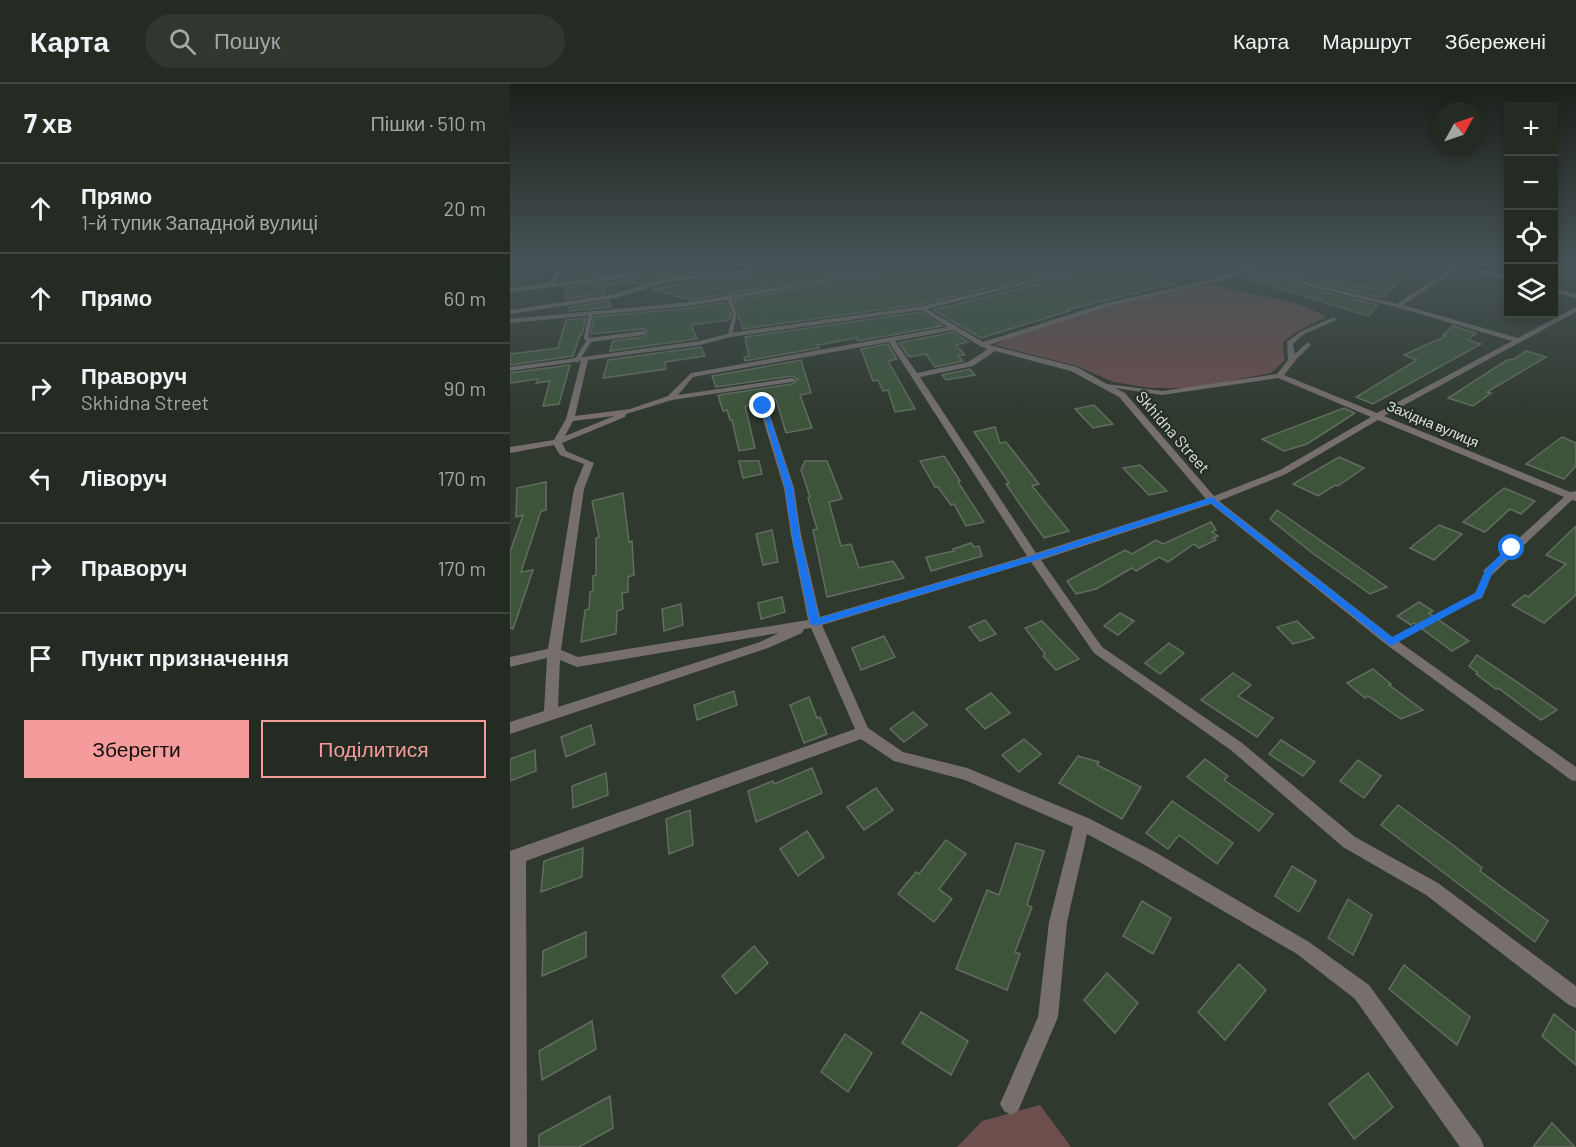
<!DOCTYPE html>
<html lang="uk">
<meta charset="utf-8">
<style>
body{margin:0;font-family:Barlow,sans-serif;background:#2f372f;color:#f1f3f6}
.controls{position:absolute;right:18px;top:18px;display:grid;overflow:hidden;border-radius:0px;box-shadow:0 3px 9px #0003}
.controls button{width:54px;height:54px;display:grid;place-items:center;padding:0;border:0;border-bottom:2px solid #404740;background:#232b22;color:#f1f3f6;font:30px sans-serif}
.compass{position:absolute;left:922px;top:18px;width:54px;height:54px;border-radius:50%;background:#232b22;box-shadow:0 3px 9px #0003;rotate:50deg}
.stop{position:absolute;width:18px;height:18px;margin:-14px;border:4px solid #1a73e8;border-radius:50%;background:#fff}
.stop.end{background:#1a73e8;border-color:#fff;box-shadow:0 2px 6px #0008}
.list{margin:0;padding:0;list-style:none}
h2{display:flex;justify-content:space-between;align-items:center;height:78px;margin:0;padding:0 24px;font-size:26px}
h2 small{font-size:20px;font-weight:400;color:#a3a7a5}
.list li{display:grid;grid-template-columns:39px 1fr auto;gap:18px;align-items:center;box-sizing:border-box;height:90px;padding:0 24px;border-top:2px solid #404740}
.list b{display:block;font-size:22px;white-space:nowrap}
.list p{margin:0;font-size:20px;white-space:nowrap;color:#a3a7a5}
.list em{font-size:20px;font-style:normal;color:#a3a7a5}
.actions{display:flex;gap:12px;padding:18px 24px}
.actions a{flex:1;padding:14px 0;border:2px solid #f59b9b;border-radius:0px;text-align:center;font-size:21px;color:#f59b9b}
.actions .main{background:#f59b9b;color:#111}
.icon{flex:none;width:33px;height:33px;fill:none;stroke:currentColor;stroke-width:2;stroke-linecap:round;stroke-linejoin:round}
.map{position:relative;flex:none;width:1066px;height:1063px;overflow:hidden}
header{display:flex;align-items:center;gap:36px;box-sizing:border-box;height:84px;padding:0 30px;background:#232b22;border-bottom:2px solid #404740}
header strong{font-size:28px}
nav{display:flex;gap:33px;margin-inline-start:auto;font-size:21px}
.search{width:420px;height:54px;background:#2f372f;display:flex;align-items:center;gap:15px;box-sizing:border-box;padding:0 21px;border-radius:33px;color:#a3a7a5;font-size:22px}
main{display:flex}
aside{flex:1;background:#232b22}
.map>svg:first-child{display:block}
.green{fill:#6c4e4d}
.building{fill:#3d543b;stroke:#626d60;stroke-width:1.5}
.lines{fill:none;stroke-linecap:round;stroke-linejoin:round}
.path{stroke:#687167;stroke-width:4;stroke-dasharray:4.5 3;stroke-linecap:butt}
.lane-far2{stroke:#776e6e;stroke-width:4}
.lane-far1{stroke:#776e6e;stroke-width:4.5}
.lane{stroke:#776e6e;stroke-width:8}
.street{fill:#776e6e;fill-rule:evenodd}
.route{fill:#1a73e8}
.labels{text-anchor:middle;stroke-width:4.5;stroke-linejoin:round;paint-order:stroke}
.far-street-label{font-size:14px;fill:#dfe5de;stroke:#252f24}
.street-label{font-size:16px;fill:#dfe5de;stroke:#252f24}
</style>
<header>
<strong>Карта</strong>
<div class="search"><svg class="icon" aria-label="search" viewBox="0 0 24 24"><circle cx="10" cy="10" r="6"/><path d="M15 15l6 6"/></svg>Пошук</div>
<nav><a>Карта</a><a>Маршрут</a><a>Збережені</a></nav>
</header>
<main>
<aside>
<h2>7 хв<small>Пішки · 510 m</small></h2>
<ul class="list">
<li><svg class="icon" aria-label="ahead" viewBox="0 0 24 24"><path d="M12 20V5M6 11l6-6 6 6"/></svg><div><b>Прямо</b><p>1-й тупик Западной вулиці</p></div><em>20 m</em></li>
<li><svg class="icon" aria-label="ahead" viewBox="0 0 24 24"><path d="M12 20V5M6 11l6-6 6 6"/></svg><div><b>Прямо</b></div><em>60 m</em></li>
<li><svg class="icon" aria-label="right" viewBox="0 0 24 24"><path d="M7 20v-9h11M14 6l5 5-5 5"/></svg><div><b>Праворуч</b><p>Skhidna Street</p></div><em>90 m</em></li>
<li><svg class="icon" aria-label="left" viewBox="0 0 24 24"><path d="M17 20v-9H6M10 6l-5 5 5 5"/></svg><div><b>Ліворуч</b></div><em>170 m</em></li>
<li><svg class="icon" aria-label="right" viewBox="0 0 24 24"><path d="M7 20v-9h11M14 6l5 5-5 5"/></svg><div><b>Праворуч</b></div><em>170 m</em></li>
<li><svg class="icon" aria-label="arrive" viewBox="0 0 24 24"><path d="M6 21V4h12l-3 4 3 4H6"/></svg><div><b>Пункт призначення</b></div></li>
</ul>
<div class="actions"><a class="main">Зберегти</a><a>Поділитися</a></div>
</aside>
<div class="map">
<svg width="1066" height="1063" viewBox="0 0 1066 1063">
<rect width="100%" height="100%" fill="#2f392e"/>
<g class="green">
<path d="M 702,200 C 738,213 783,212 816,233 L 786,248 L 773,258 L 774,277 L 761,289 L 683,304 L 640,304 L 603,298 L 567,282 L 485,261 C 552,228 629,215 702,200 Z"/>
<path d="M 530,1021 L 561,1063 L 447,1063 L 472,1037 Z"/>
</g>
<g class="building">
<path d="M 62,182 L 139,182 L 57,195 Z"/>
<path d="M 176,182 L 183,189 L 153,193 L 130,200 L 124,198 L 92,203 L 95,209 L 55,215 L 56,204 L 109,197 Z"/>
<path d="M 286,182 L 383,182 L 180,216 L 143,205 L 186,196 L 221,194 Z"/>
<path d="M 408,182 L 453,182 L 475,194 L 495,188 L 503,192 L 536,182 L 554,186 L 412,220 L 233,245 L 230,235 L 228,235 L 229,229 L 224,216 L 406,184 Z"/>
<path d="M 600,182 L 613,184 L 621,183 L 662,200 L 557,226 L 559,227 L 471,254 L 423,226 Z"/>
<path d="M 758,182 L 855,203 L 902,182 L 873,214 L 751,185 Z"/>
<path d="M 739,190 L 868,221 L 858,232 L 733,193 Z"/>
<path d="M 99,217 L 101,223 L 59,227 L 60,223 Z"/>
<path d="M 216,218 L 221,230 L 219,236 L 181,241 L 187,255 L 100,267 L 103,257 L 134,253 L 137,247 L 132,245 L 81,250 L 84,233 L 180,224 Z"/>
<path d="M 411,228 L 432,242 L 348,257 L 347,254 L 307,261 L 309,264 L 235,277 L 234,273 L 239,272 L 235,253 Z"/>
<path d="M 76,234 L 72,250 L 70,251 L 63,272 L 0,281 L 0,270 L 48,264 L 56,236 Z"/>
<path d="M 943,242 L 966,249 L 958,256 L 971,260 L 863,320 L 846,313 L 907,276 L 894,271 L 936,252 L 933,251 Z"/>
<path d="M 443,248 L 458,258 L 446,261 L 455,271 L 448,272 L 453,277 L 425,283 L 416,270 L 399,273 L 389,259 Z"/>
<path d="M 378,260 L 387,275 L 378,277 L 405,325 L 385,328 L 378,306 L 373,307 L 368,296 L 363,297 L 351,265 Z"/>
<path d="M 191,263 L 195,272 L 155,278 L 156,285 L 93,294 L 98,276 Z"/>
<path d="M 1016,267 L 1036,273 L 977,308 L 981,309 L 963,322 L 938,314 L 997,276 L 1004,275 Z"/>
<path d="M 291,276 L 301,309 L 290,311 L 302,344 L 276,349 L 266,315 L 235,322 L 245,364 L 229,367 L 222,336 L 220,336 L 217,326 L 213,327 L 208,311 L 282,300 L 288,295 L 282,292 L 206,303 L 202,292 Z"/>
<path d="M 60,281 L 49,320 L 33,322 L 40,297 L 26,299 L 28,295 L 0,299 L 0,289 Z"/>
<path d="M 460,285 L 465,291 L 436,296 L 432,291 Z"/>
<path d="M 584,321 L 603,340 L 583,344 L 565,325 Z"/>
<path d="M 834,324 L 845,329 L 797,360 L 774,367 L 752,355 Z"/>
<path d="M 485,343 L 490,359 L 496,358 L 529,400 L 522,402 L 559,447 L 534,454 L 509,419 L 496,400 L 499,399 L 464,348 Z"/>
<path d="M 1052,353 L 1066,359 L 1066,382 L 1054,395 L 1016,380 Z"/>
<path d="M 434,372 L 450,397 L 448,398 L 474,438 L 456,442 L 444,420 L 441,421 L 428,403 L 425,403 L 410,377 Z"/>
<path d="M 829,373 L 854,384 L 828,402 L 825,401 L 808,412 L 783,400 Z"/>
<path d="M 229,377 L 249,377 L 252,390 L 233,394 Z"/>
<path d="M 295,377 L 317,377 L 332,415 L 319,418 L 331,462 L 341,460 L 349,484 L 383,477 L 394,494 L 317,513 L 303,446 L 307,445 L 298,414 L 300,413 L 291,386 Z"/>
<path d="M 630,381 L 657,407 L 639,411 L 613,384 Z"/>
<path d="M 36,398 L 36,426 L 31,427 L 11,488 L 23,486 L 3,545 L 0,544 L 0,468 L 13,431 L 6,433 L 7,404 Z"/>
<path d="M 994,404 L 1025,417 L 1011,430 L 1000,425 L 975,448 L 953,438 Z"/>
<path d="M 113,409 L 119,458 L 122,457 L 124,491 L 118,493 L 118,508 L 112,509 L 113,525 L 107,527 L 106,550 L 71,558 L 75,526 L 79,525 L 80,508 L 83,507 L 83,492 L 86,491 L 86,454 L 89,453 L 82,417 Z"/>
<path d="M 767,426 L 877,503 L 860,510 L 801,468 L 760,435 Z"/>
<path d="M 701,438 L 706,446 L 702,448 L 708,452 L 703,454 L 706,456 L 689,464 L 684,460 L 658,478 L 649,473 L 626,487 L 622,484 L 586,505 L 566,510 L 557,497 L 615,466 L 622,470 L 646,456 L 653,460 Z"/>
<path d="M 929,441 L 952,450 L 924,476 L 900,464 Z"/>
<path d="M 1066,442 L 1066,511 L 1034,539 L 1002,521 L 1015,511 L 1018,513 L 1056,480 L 1036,471 Z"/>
<path d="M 262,446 L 268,478 L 253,481 L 246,450 Z"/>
<path d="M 461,459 L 464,463 L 469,462 L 472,472 L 421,487 L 416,473 L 444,467 L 443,465 Z"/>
<path d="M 272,513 L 275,528 L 251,535 L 248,519 Z"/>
<path d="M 909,518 L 923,527 L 919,529 L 959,557 L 942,567 L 904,539 L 901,541 L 887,532 Z"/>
<path d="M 171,520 L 173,541 L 154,547 L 152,525 Z"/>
<path d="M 610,529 L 624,537 L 608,551 L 594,542 Z"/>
<path d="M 475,536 L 486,550 L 470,557 L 459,543 Z"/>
<path d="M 532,537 L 569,575 L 546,586 L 533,572 L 535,570 L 515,544 Z"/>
<path d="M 787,537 L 804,554 L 783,560 L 767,543 Z"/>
<path d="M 374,552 L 385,573 L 351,586 L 342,564 Z"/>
<path d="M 659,559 L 674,569 L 650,590 L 635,579 Z"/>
<path d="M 967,571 L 1023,609 L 1047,626 L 1031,636 L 988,604 L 986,605 L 966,590 L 968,589 L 959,582 Z"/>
<path d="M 863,585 L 881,600 L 879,601 L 913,626 L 891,635 L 858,612 L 855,614 L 837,599 Z"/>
<path d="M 723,589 L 741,601 L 728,612 L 763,634 L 747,653 L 691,616 Z"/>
<path d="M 224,607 L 227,621 L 187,636 L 184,621 Z"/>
<path d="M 481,609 L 500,629 L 475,645 L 456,625 Z"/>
<path d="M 299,613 L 307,634 L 310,633 L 317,650 L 294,659 L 280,621 Z"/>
<path d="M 403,628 L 417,641 L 394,658 L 380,645 Z"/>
<path d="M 81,641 L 85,660 L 56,673 L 51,653 Z"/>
<path d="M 514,655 L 531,670 L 509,688 L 492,671 Z"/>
<path d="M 771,656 L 805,678 L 793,692 L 759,670 Z"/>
<path d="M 25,666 L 26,687 L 0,697 L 0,675 Z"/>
<path d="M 568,672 L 589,678 L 587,681 L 631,703 L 612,735 L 549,699 Z"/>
<path d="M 695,675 L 718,692 L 714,696 L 763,730 L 749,747 L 677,693 Z"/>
<path d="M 848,676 L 871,692 L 854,714 L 830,697 Z"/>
<path d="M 302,684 L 312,709 L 246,738 L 238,707 L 263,697 L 264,700 Z"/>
<path d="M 96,689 L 98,711 L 63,724 L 62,702 Z"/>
<path d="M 366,704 L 383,726 L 354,746 L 337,723 Z"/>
<path d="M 662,717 L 723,759 L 707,780 L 669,751 L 658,765 L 636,749 Z"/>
<path d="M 888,721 L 939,758 L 972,784 L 970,787 L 1038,837 L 1025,858 L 871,741 Z"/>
<path d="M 180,726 L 183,761 L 159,770 L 156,735 Z"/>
<path d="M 297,747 L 314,773 L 288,792 L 270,765 Z"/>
<path d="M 436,756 L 456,770 L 429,805 L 442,815 L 424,838 L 388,810 L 406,788 L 409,790 Z"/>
<path d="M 506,759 L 534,767 L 517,821 L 522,823 L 505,868 L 510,870 L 497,906 L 446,885 L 477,806 L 489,811 Z"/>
<path d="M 73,764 L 72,793 L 31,808 L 34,777 Z"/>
<path d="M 782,782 L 806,797 L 789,828 L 765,812 Z"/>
<path d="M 838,815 L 862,831 L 843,871 L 818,854 Z"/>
<path d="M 632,817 L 661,834 L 643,870 L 613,852 Z"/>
<path d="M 76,848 L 76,873 L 32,892 L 33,867 Z"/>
<path d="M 244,862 L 258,879 L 226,910 L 212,892 Z"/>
<path d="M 729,880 L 756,906 L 715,956 L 688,928 Z"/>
<path d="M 894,881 L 960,933 L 947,961 L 879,905 Z"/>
<path d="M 597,889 L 628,919 L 605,949 L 574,916 Z"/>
<path d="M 411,928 L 458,957 L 441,991 L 392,959 Z"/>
<path d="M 1044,930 L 1066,948 L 1066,981 L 1032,952 Z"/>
<path d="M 82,937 L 86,965 L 32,996 L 29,967 Z"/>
<path d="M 335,950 L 362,969 L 338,1008 L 311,988 Z"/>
<path d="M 858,989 L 883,1023 L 844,1055 L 819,1020 Z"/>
<path d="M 100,1012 L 103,1044 L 69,1063 L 29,1063 L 29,1051 Z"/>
<path d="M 1042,1039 L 1065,1063 L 1023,1063 Z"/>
</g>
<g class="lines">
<path class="path" d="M 893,552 L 960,516"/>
<g class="lane-far2">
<path d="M 219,214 L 225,230 L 220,251"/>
<path d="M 80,256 L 76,254 L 81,229"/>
<path d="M 78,259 L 80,256 L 133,249"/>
</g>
<g class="lane-far1">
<path d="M 67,276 L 79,257"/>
<path d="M 782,276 L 798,261"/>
</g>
<path class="lane" d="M 969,511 L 979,487"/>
<g class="street">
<path d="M 47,182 L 53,182 L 46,199 L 108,191 L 152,182 L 161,182 L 108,195 L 0,208 L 0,204 L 40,199 Z"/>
<path d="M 264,182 L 276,182 L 221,192 L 186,194 L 154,199 L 106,214 L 0,230 L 0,226 L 105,210 L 153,195 Z"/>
<path d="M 395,182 L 406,182 L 180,222 L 0,239 L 0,235 L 180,218 Z"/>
<path d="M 579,182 L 588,182 L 417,225 L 473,258 L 596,219 L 701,196 L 729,185 L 720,182 L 729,182 L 887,220 L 942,184 L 941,182 L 947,182 L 947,185 L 893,221 L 1008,254 L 1066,223 L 1066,228 L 874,332 L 1060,408 L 1066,407 L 1066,417 L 1062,416 L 983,490 L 979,491 L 973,487 L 1054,413 L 868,336 L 776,390 L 709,417 L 885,555 L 1066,683 L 1066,697 L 1061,696 L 877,561 L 701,420 L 531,476 L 592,563 L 732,659 L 845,753 L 928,799 L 1066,902 L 1066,924 L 1059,921 L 916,811 L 833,763 L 722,667 L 584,569 L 521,478 L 312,541 L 358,644 L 393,668 L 457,684 L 578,734 L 645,768 L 799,858 L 859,901 L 971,1055 L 974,1063 L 950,1063 L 845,915 L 787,870 L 633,780 L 577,750 L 557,838 L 548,933 L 508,1027 L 501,1031 L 494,1027 L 490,1020 L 528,933 L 539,838 L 563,743 L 455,696 L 384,677 L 351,655 L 16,777 L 17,1063 L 0,1063 L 0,767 L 345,645 L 301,544 L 294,545 L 292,549 L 258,564 L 0,650 L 0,638 L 34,627 L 37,574 L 0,583 L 0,573 L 38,565 L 64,405 L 74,380 L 50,371 L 44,361 L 0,369 L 0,363 L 44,356 L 56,335 L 71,277 L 0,287 L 0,283 L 190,257 L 220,249 L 412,222 ZM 736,187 L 886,223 L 1002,257 L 867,329 L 774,291 L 786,276 L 783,260 L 794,250 L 826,236 L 827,235 L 824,233 L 790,248 L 777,258 L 778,276 L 767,290 L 652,307 L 597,300 L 567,283 L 479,261 L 600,222 L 705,198 ZM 411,226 L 438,243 L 181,289 L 158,312 L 120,325 L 65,332 L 78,276 L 190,261 L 220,253 ZM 443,246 L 470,262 L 478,265 L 458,278 L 407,289 L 385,257 ZM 379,258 L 517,472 L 310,533 L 291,451 L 284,404 L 257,322 L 253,320 L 249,322 L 274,404 L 281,451 L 298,536 L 68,573 L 51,566 L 74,405 L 84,379 L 56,367 L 52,359 L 115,333 L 116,330 L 162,316 L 282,298 L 286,296 L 282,294 L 168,311 L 183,293 ZM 485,267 L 561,287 L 609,313 L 696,415 L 526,469 L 410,293 L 463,282 ZM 768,294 L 861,333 L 770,386 L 704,412 L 615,309 L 605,304 L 652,311 ZM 104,332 L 55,352 L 63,337 ZM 269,549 L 250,558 L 48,623 L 50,576 L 67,583 Z"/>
<path d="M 950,182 L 958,182 L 999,193 L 999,197 Z"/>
<path d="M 1044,204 L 1066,210 L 1066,214 L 1044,208 Z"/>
</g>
</g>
<linearGradient id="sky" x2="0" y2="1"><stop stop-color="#1a1f19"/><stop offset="0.55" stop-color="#475457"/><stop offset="1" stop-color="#475457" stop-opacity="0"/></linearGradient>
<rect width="1066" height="331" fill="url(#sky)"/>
<path class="route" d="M 251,320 L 256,322 L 283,404 L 290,452 L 309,534 L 521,472 L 702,413 L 882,553 L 965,509 L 976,485 L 999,462 L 1006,464 L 983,488 L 972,513 L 881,562 L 701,419 L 527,476 L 305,542 L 300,539 L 282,452 L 275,404 Z"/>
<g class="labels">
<g class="far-street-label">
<text transform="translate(923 340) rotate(23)" y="5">Західна вулиця</text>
</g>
<g class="street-label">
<text transform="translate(663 348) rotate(49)" y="6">Skhidna Street</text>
</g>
</g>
</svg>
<div class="controls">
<button>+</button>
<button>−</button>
<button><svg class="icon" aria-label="locate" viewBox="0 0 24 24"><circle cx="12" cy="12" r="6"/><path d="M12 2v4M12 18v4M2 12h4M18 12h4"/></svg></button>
<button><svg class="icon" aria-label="layers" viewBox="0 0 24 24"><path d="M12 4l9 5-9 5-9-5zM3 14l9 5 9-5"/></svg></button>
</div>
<svg class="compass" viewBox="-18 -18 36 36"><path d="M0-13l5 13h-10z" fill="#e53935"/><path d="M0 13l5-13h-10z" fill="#a3a7a5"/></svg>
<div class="stop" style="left:1002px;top:464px"></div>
<div class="stop end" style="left:253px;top:322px"></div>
</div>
</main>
